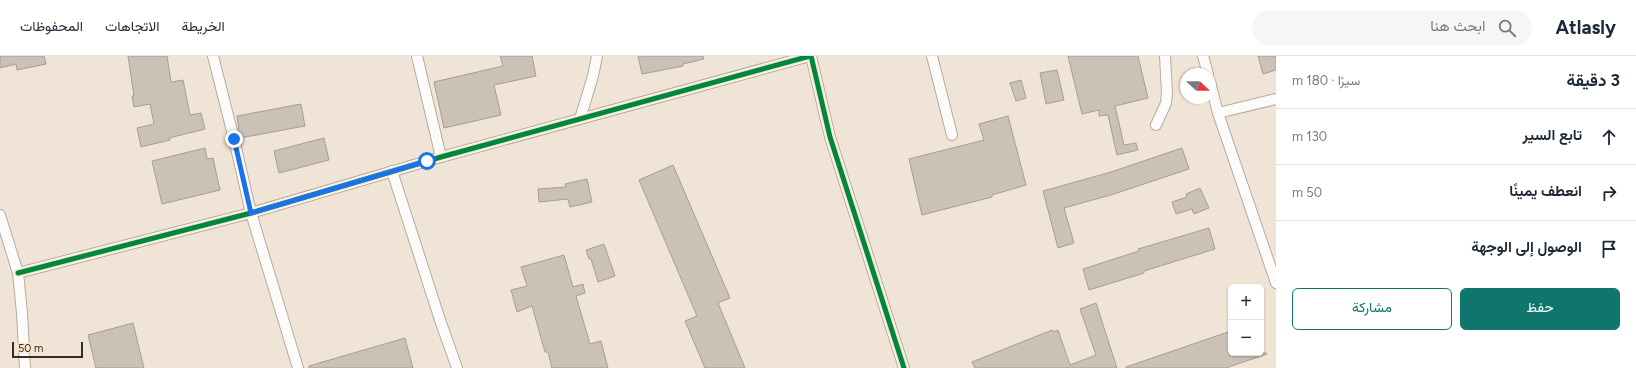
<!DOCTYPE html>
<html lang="ar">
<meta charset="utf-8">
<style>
body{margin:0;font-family:Figtree,Vazirmatn,sans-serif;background:#f6f6f7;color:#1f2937;direction:rtl}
.controls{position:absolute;right:12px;bottom:12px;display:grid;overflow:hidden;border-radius:6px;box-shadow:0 1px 3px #0004}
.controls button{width:36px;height:36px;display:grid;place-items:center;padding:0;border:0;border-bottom:1px solid #e0e1e3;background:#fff;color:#1f2937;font:20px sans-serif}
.compass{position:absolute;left:1180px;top:12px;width:36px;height:36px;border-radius:50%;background:#fff;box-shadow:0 1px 3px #0004;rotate:111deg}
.scale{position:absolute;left:12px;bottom:10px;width:71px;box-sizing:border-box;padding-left:4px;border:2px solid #342d23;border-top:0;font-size:11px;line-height:14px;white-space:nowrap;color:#342d23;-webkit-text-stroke:3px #fbe5cc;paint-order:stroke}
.stop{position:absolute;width:12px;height:12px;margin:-9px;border:3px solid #1a73e8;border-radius:50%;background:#fff}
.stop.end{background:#1a73e8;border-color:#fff;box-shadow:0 1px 4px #0008}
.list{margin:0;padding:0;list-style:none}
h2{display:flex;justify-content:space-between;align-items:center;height:52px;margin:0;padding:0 16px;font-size:17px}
h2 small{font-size:13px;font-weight:400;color:#747a83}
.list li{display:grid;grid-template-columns:26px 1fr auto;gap:12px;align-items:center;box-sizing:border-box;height:56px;padding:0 16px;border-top:1px solid #e0e1e3}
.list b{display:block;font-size:15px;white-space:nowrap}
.list em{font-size:13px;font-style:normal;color:#747a83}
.actions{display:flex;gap:8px;padding:12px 16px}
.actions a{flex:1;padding:9px 0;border:1px solid #0f766e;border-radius:6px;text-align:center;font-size:14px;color:#0f766e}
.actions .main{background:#0f766e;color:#fff}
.icon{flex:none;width:22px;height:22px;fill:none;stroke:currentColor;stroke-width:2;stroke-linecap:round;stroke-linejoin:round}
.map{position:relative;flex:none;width:1276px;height:312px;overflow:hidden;direction:ltr}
header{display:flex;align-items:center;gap:24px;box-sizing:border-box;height:56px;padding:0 20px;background:#fff;border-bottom:1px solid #e0e1e3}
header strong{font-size:19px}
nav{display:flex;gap:22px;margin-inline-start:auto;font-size:14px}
.search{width:280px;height:36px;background:#f6f6f7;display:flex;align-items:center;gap:10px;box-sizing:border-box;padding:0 14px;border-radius:22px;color:#747a83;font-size:15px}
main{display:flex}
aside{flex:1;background:#fff}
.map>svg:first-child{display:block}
.building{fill:#cbc1b6;stroke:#a79e93}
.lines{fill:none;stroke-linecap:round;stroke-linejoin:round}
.minor-casing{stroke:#b5aba1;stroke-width:12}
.minor{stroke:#fdfbf9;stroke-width:10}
.cycleway-casing{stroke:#fbe5cc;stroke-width:8}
.cycleway{stroke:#00873e;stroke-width:5}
.route{stroke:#1a73e8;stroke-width:5}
</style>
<header>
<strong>Atlasly</strong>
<div class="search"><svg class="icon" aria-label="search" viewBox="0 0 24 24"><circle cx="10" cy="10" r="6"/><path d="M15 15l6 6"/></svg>ابحث هنا</div>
<nav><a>الخريطة</a><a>الاتجاهات</a><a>المحفوظات</a></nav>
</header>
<main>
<aside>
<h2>3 دقيقة<small>سيرًا · 180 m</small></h2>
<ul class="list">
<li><svg class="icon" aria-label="ahead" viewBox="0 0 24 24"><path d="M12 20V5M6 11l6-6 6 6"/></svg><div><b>تابع السير</b></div><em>130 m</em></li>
<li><svg class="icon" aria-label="right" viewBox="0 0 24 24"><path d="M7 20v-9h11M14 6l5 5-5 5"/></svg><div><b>انعطف يمينًا</b></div><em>50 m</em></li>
<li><svg class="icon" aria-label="arrive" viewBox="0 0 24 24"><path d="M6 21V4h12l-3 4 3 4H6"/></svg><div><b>الوصول إلى الوجهة</b></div></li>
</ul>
<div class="actions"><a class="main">حفظ</a><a>مشاركة</a></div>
</aside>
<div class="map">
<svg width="1276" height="312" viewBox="0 0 1276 312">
<rect width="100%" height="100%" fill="#f0e4d6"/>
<g class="building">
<path d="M 0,0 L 44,0 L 46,8 L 17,14 L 16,8 L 0,12 Z"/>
<path d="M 128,0 L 167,0 L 171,26 L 183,24 L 190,59 L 201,57 L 205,73 L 169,82 L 170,84 L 141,91 L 137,72 L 154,68 L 150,48 L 134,51 L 132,40 L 134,40 Z"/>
<path d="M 500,0 L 532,0 L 536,20 L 494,29 L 501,59 L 444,72 L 434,26 L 503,10 Z"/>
<path d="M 638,0 L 703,0 L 704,3 L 683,8 L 683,10 L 642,18 Z"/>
<path d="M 1068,0 L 1138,0 L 1148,42 L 1115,50 L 1124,89 L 1136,87 L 1138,94 L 1117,99 L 1108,59 L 1099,60 L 1099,54 L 1082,58 Z"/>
<path d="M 1258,0 L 1276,0 L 1276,14 L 1263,18 Z"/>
<path d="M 1057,14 L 1064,44 L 1046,48 L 1040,17 Z"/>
<path d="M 1021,24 L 1026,42 L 1016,45 L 1010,27 Z"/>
<path d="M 301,48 L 305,70 L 240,82 L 237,60 Z"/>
<path d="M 1008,60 L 1026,129 L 992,139 L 992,141 L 922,159 L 909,103 L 984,84 L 979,68 Z"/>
<path d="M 324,82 L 329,104 L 279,117 L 274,95 Z"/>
<path d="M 205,92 L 207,103 L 213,102 L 220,134 L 162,148 L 152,105 Z"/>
<path d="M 1182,92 L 1189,113 L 1114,138 L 1064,152 L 1074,187 L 1058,192 L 1043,135 L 1111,116 Z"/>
<path d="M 673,109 L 730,242 L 718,247 L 745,312 L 705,312 L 685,265 L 697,260 L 639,124 Z"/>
<path d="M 587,123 L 592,146 L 570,151 L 568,143 L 539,146 L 538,133 L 566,131 L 565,128 Z"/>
<path d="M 1200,132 L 1209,152 L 1194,158 L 1192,153 L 1176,158 L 1172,146 L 1187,141 L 1186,138 Z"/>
<path d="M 1209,172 L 1215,193 L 1144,215 L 1144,217 L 1089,234 L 1083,213 L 1139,195 L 1138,193 Z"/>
<path d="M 604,188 L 615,220 L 598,226 L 591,203 L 589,203 L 586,194 Z"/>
<path d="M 564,199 L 573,231 L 583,228 L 585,237 L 576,240 L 590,288 L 601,285 L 608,312 L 552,312 L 548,296 L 545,296 L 532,250 L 517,256 L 511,234 L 527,230 L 521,211 Z"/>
<path d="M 1096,247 L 1117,312 L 975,312 L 972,306 L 1052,274 L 1053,276 L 1058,274 L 1070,309 L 1096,299 L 1080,253 Z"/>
<path d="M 133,267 L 144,312 L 96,312 L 88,279 Z"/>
<path d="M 1231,275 L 1231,297 L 1266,297 L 1267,298 L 1226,312 L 1126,312 L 1126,311 Z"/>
<path d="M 405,282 L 413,312 L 309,312 L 309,310 Z"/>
</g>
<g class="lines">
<g class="minor-casing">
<g id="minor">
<path d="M 213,0 L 234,83 L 251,157 L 298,312"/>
<path d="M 417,0 L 441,101"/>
<path d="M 811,0 L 830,81 L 904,312"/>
<path d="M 932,0 L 952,79"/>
<path d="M 1203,0 L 1208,18"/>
<path d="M 1210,26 L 1218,57 L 1276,227"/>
<path d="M 1218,57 L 1276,43"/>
<path d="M 580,63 L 593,20 L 597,0"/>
<path d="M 1156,69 L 1166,47 L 1167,37 L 1165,0"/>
<path d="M 392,115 L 440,264 L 457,312"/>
<path d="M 0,159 L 18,217 L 22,257 L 25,312"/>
<path d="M 18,217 L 251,157 L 441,101 L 810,0"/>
</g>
</g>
<use href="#minor" class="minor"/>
<g class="cycleway-casing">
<g id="cycleway">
<path d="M 811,0 L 830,81 L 904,312"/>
<path d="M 18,217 L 251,157 L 441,101 L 810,0"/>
</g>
</g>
<use href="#cycleway" class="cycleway"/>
</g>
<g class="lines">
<path class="route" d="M 234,83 L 251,157 L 427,105"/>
</g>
</svg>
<div class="controls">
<button>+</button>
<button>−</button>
</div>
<svg class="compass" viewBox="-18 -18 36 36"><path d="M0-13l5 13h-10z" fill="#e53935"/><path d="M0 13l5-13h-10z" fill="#747a83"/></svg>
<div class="scale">50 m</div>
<div class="stop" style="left:427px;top:105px"></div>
<div class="stop end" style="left:234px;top:83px"></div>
</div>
</main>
